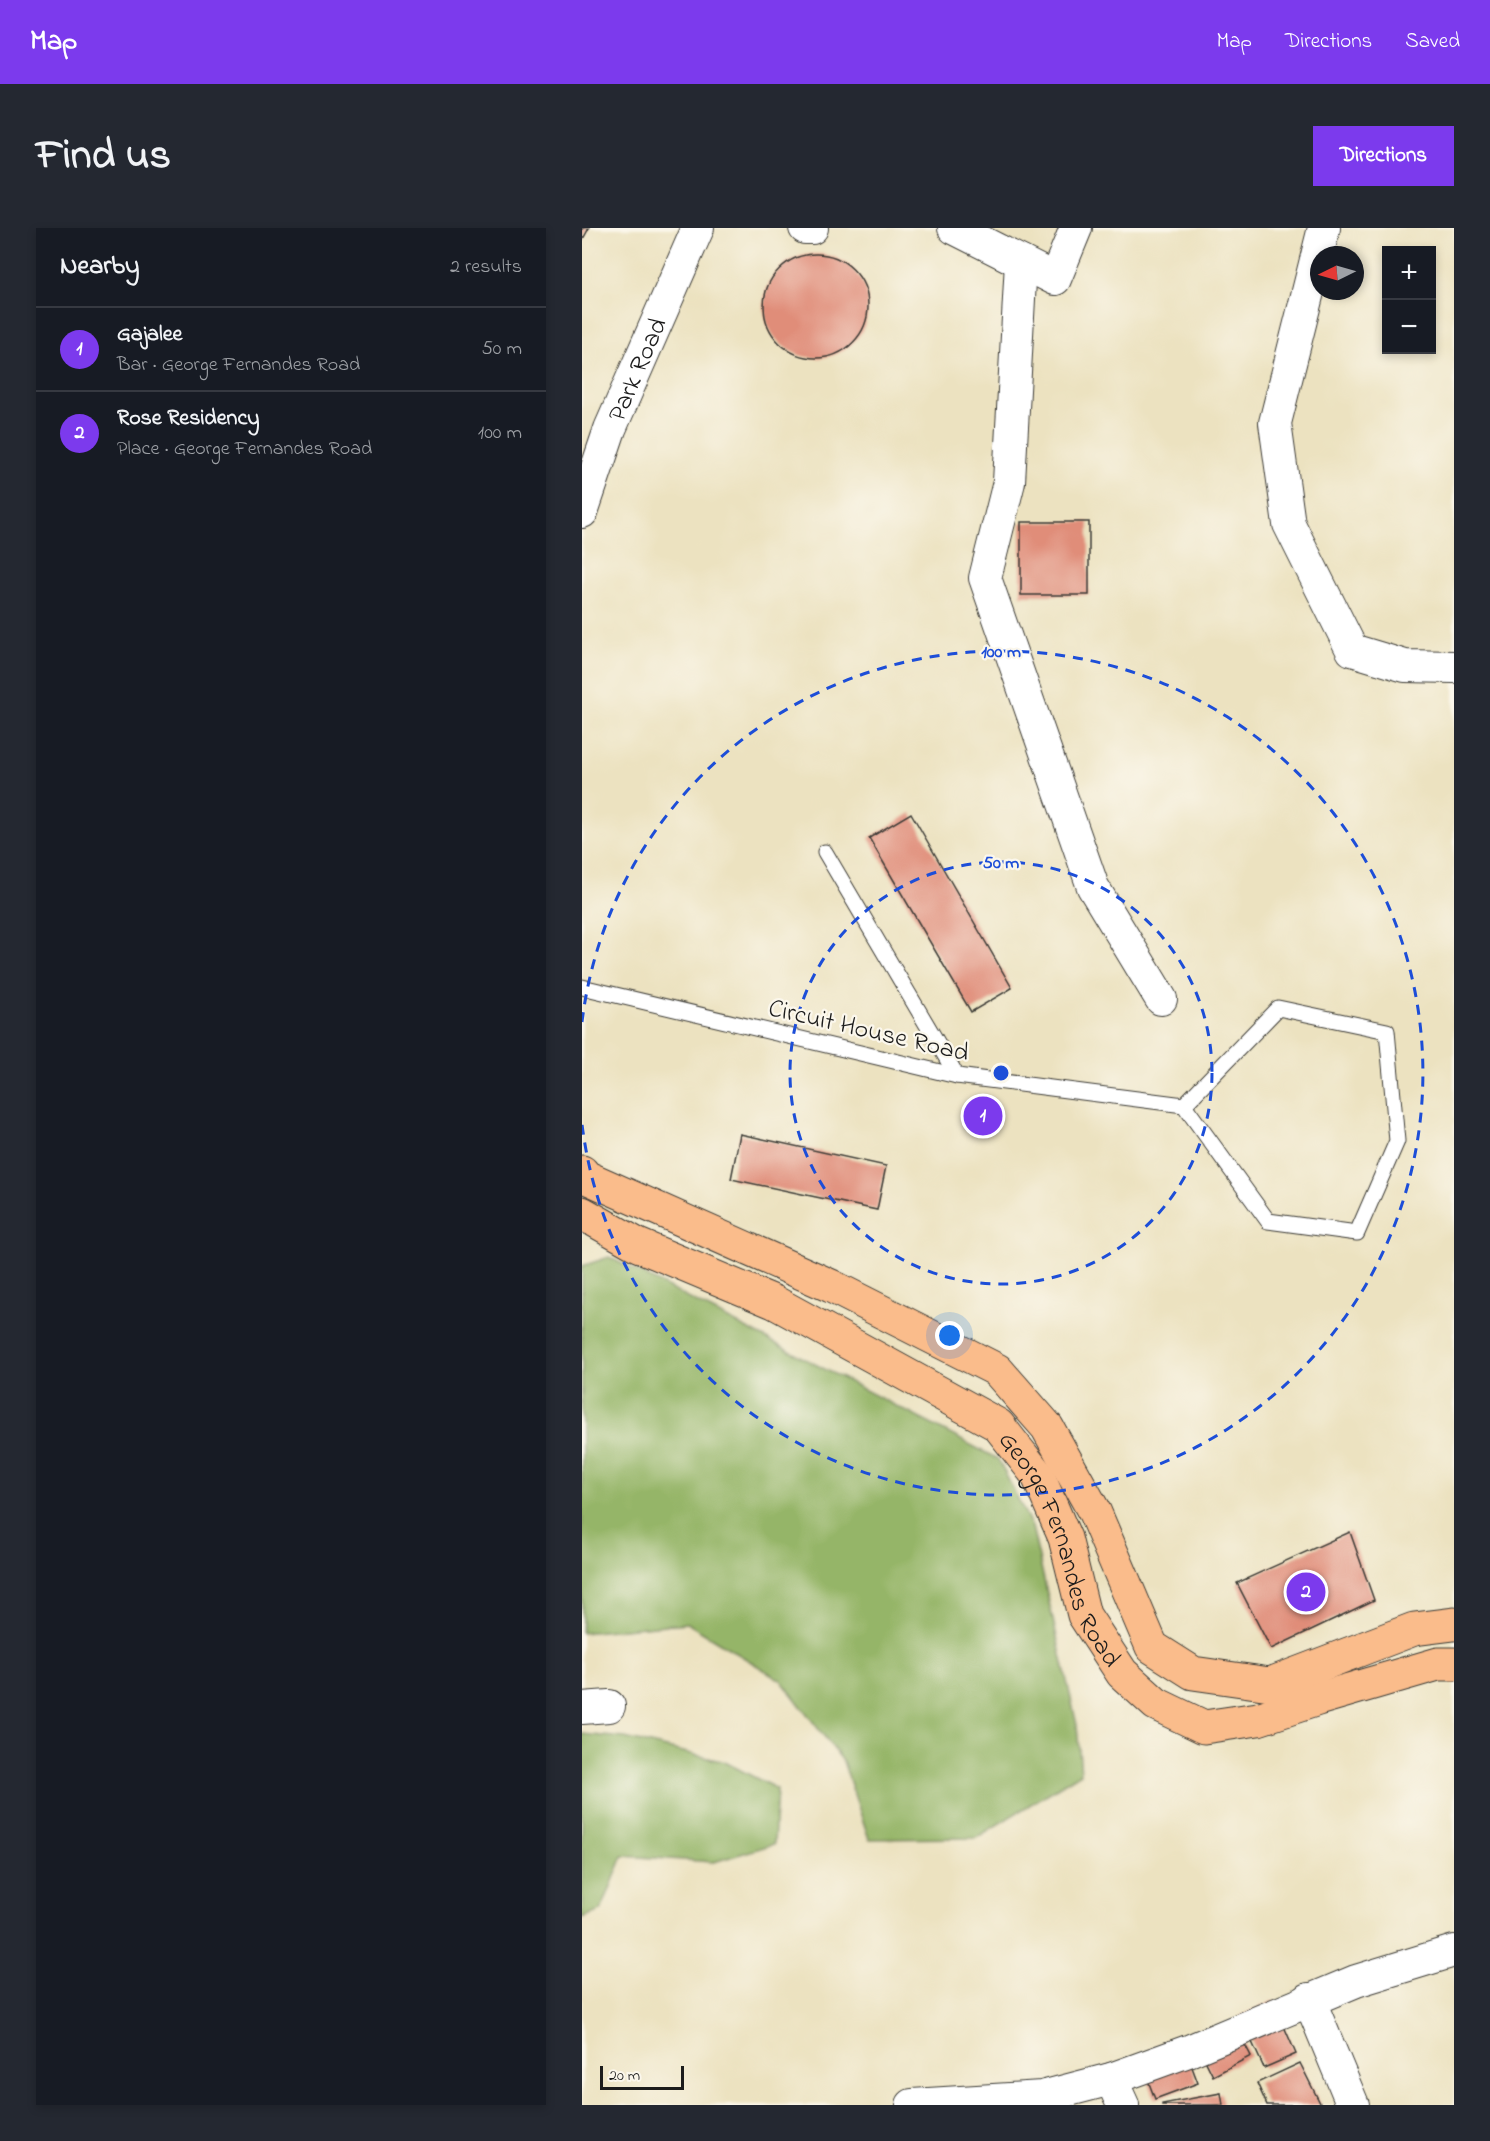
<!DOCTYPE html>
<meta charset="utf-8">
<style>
body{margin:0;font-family:"Indie Flower",sans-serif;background:#242831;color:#f1f3f6}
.controls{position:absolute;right:18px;top:18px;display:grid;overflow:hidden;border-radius:0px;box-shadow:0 3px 9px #0003}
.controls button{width:54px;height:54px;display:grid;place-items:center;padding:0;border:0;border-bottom:2px solid #363941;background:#171b24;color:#f1f3f6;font:30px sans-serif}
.compass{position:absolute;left:728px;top:18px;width:54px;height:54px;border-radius:50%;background:#171b24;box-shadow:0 3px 9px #0003;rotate:265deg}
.scale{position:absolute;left:18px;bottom:15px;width:84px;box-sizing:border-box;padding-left:6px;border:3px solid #1c1c1c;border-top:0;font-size:16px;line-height:21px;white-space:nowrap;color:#1c1c1c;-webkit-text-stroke:4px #fbf7ec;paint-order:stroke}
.you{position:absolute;left:368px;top:1108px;width:21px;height:21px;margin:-15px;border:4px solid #fff;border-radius:50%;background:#1a73e8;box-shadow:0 0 0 9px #1a73e833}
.badge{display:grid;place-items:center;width:39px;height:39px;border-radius:50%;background:#7c3aed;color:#fff;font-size:20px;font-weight:700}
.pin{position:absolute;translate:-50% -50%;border:3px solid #fff;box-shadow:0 2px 6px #0006}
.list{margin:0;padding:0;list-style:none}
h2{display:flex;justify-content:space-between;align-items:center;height:78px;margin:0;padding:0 24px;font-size:26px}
h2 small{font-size:20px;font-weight:400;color:#9ea1a6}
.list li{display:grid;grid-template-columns:39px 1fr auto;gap:18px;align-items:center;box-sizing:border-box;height:84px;padding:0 24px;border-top:2px solid #363941}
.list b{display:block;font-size:22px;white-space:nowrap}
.list p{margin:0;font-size:20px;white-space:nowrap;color:#9ea1a6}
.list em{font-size:20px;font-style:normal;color:#9ea1a6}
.map{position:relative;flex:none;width:872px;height:1877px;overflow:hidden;border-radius:0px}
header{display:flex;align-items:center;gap:36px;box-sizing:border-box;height:84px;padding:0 30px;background:#7c3aed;color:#fff}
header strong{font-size:28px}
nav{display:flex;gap:33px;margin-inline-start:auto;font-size:21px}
.intro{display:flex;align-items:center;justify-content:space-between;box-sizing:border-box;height:144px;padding:0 36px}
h1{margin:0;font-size:42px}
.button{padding:15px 27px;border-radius:0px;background:#7c3aed;color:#fff;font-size:21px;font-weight:700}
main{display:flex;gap:36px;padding:0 36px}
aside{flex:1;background:#171b24;border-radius:0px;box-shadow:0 3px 9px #0003}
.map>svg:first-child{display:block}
.forest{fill:#95b568;stroke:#586842;stroke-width:1.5}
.building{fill:#e08d79}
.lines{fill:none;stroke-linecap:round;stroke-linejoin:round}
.lane-casing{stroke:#3b3a35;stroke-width:17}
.street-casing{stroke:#3b3a35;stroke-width:34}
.primary-casing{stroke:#3b3a35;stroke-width:35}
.lane{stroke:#fff;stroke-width:15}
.street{stroke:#fff;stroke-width:32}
.primary{stroke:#fabc8b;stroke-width:33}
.ring{fill:none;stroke:#1d4ed8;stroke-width:3;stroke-dasharray:10 8}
.labels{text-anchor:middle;stroke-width:4.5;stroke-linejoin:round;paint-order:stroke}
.street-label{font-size:26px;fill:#1c1c1c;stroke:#fbf7ec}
.centre{fill:#1d4ed8;stroke:#fbf7ec;stroke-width:3}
.ring-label{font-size:18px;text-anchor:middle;font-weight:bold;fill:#1d4ed8;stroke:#fbf7ec;stroke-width:4.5;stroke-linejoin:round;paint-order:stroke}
</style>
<header>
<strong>Map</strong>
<nav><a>Map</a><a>Directions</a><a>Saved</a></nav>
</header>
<div class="intro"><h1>Find us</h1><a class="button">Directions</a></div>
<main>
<aside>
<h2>Nearby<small>2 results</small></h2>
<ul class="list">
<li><span class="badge">1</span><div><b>Gajalee</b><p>Bar · George Fernandes Road</p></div><em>50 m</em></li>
<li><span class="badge">2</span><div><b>Rose Residency</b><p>Place · George Fernandes Road</p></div><em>100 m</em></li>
</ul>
</aside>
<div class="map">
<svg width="872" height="1877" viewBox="0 0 872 1877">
<rect width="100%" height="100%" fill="#fbf7ec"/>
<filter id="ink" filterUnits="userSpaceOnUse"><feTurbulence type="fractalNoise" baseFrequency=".0167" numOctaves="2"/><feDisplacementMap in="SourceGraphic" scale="12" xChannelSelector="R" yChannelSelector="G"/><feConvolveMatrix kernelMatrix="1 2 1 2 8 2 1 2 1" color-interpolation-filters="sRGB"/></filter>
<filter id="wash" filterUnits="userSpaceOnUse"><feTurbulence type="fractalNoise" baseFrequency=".008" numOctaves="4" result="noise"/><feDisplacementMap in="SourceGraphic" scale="24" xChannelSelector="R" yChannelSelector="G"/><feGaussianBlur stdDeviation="1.35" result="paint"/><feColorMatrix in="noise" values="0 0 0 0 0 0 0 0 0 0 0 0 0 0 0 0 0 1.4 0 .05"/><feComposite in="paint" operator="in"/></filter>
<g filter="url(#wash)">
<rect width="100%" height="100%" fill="#ece2c0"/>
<g class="forest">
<path d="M 27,1029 L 416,1231 L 450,1299 L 495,1497 L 499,1545 L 394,1610 L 287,1611 L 261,1533 L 199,1452 L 105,1395 L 0,1405 L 0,1038 Z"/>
<path d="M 0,1506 L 43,1510 L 143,1534 L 195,1561 L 192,1616 L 132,1634 L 41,1628 L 19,1683 L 0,1690 Z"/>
</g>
<g id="blocks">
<g class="building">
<path d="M 0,0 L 7,0 L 0,13 Z"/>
<circle cx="234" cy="78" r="52"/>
<rect x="439" y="294" width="68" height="73"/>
<path d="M 329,585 L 430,760 L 389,784 L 287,610 Z"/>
<path d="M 158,906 L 304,938 L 295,982 L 149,951 Z"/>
<path d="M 768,1304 L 792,1372 L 689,1421 L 655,1355 Z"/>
<path d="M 691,1773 L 714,1826 L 682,1840 L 658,1788 Z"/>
<path d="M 652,1796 L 669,1828 L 631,1848 L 615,1816 Z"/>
<path d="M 602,1818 L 616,1855 L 573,1871 L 559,1834 Z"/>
<path d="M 718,1835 L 739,1877 L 685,1877 L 675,1855 Z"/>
<path d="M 639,1865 L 641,1877 L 580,1877 L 580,1876 Z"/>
</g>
</g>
</g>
<g filter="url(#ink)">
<use href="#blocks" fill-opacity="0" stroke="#3b3a35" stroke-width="1.5"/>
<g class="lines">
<g class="lane-casing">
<g id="lane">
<path d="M 243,624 L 375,848"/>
<path d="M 0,759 L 375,848 L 602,877 L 686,993 L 775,1005 L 815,913 L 805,803 L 696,780 L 602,877"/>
</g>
</g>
<g class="street-casing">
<g id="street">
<path d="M 223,0 L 230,0"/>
<path d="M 372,0 L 473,51 L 494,0"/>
<path d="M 742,0 L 693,195 L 707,296 L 770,422 L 823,438 L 872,439"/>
<path d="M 439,34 L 427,254 L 403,350 L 511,659 L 579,771"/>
<path id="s1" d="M 0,284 L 28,201 L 116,0"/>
<path d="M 0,1480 L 27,1478"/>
<path d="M 727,1771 L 771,1877"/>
<path d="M 529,1851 L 541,1877"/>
<path d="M 330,1877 L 460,1869 L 529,1851 L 609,1822 L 774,1753 L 872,1723"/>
</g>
</g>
<g class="primary-casing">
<g id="primary">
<path d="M 0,944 L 4,949 L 249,1058 L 415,1142 L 465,1199 L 513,1285 L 570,1419 L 611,1445 L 688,1456 L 832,1401 L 872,1396"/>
<path id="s2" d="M 0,985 L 56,1017 L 192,1074 L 416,1197 L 456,1248 L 483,1310 L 502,1387 L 540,1445 L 574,1476 L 622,1499 L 676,1491 L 736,1471 L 856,1436 L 872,1436"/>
</g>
</g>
<use href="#lane" class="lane"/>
<use href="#street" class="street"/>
<use href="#primary" class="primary"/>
</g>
</g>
<g class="ring">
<circle cx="419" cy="845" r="211"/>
<path d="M0 794A422 422 0 1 1 0 896"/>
</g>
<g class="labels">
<g class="street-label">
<text dy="9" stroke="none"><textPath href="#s1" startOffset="153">Park Road</textPath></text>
<text transform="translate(287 801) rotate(13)" y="9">Circuit House Road</text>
<text dy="9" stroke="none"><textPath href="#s2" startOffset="608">George Fernandes Road</textPath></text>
</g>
</g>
<circle cx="419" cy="845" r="9" class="centre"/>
<g class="ring-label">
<text x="419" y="429">100 m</text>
<text x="419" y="640">50 m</text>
</g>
</svg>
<div class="controls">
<button>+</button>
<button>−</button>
</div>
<svg class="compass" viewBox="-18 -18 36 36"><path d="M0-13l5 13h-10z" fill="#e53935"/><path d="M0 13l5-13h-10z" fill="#9ea1a6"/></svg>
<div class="scale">20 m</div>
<div class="you"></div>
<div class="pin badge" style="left:401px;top:888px">1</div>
<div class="pin badge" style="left:724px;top:1364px">2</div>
</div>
</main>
